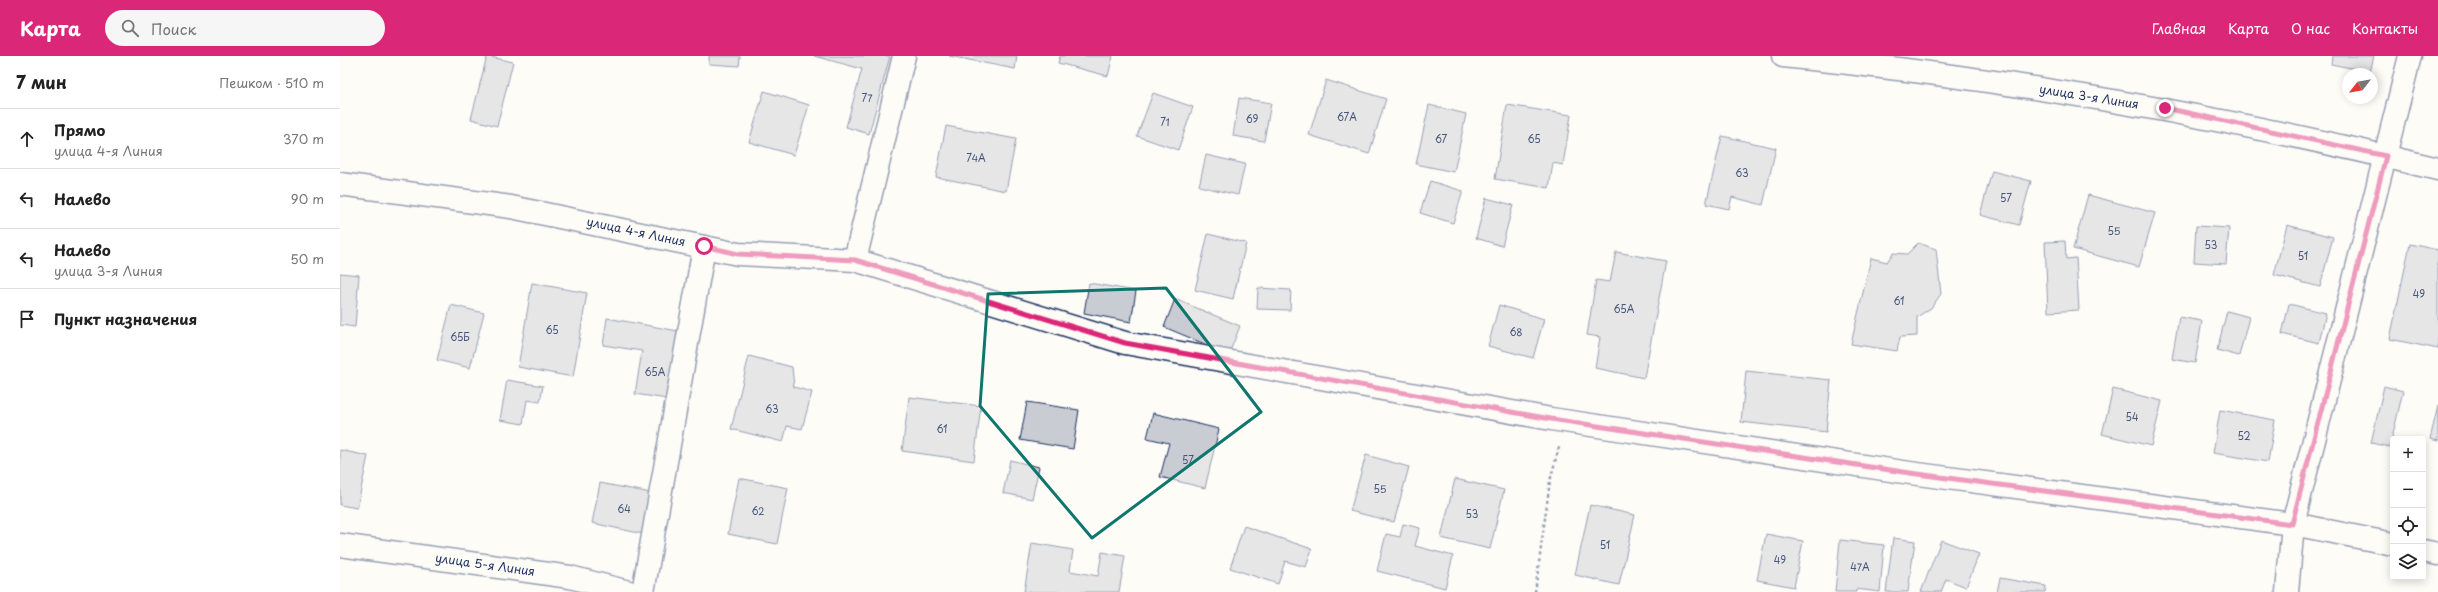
<!DOCTYPE html>
<html lang="ru">
<meta charset="utf-8">
<style>
body{margin:0;font-family:"Playpen Sans",sans-serif;background:#f6f6f6;color:#222}
.controls{position:absolute;right:12px;bottom:12px;display:grid;overflow:hidden;border-radius:4px;box-shadow:0 2px 10px #0003}
.controls button{width:36px;height:36px;display:grid;place-items:center;padding:0;border:0;border-bottom:1px solid #e0e0e0;background:#fff;color:#222;font:20px sans-serif}
.compass{position:absolute;left:2002px;top:12px;width:36px;height:36px;border-radius:50%;background:#fff;box-shadow:0 2px 10px #0003;rotate:239deg}
.stop{position:absolute;width:12px;height:12px;margin:-9px;border:3px solid #db2777;border-radius:50%;background:#fff}
.stop.end{background:#db2777;border-color:#fff;box-shadow:0 1px 4px #0008}
.list{margin:0;padding:0;list-style:none}
h2{display:flex;justify-content:space-between;align-items:center;height:52px;margin:0;padding:0 16px;font-size:17px}
h2 small{font-size:13px;font-weight:400;color:#767676}
.list li{display:grid;grid-template-columns:26px 1fr auto;gap:12px;align-items:center;box-sizing:border-box;height:60px;padding:0 16px;border-top:1px solid #e0e0e0}
.list b{display:block;font-size:15px;white-space:nowrap}
.list p{margin:0;font-size:13px;white-space:nowrap;color:#767676}
.list em{font-size:13px;font-style:normal;color:#767676}
.icon{flex:none;width:22px;height:22px;fill:none;stroke:currentColor;stroke-width:2;stroke-linecap:round;stroke-linejoin:round}
.map{position:relative;flex:none;width:2098px;height:536px;overflow:hidden}
header{display:flex;align-items:center;gap:24px;box-sizing:border-box;height:56px;padding:0 20px;background:#db2777;color:#fff}
header strong{font-size:19px}
nav{display:flex;gap:22px;margin-inline-start:auto;font-size:14px}
.search{width:280px;height:36px;background:#f6f6f6;display:flex;align-items:center;gap:10px;box-sizing:border-box;padding:0 14px;border-radius:22px;color:#767676;font-size:15px}
main{display:flex}
aside{flex:1;background:#fff}
.map>svg:first-child{display:block}
.building{fill:#c9ccd3;stroke:#1b2f5e}
.lines{fill:none;stroke-linecap:round;stroke-linejoin:round}
.minor-casing{stroke:#1b2f5e;stroke-width:25}
.path{stroke:#1b2f5e;stroke-width:2.5;stroke-dasharray:3 3;stroke-linecap:butt}
.minor{stroke:#fdfcf7;stroke-width:22}
.route{stroke:#db2777;stroke-width:5}
.marked{fill:none;stroke:#0f766e;stroke-width:3;stroke-linejoin:round}
.labels{text-anchor:middle;stroke-width:3;stroke-linejoin:round;paint-order:stroke}
.number-label{font-size:10px;fill:#46567b}
.street-label{font-size:12px;fill:#1b2f5e;stroke:#fdfcf7}
</style>
<header>
<strong>Карта</strong>
<div class="search"><svg class="icon" aria-label="search" viewBox="0 0 24 24"><circle cx="10" cy="10" r="6"/><path d="M15 15l6 6"/></svg>Поиск</div>
<nav><a>Главная</a><a>Карта</a><a>О нас</a><a>Контакты</a></nav>
</header>
<main>
<aside>
<h2>7 мин<small>Пешком · 510 m</small></h2>
<ul class="list">
<li><svg class="icon" aria-label="ahead" viewBox="0 0 24 24"><path d="M12 20V5M6 11l6-6 6 6"/></svg><div><b>Прямо</b><p>улица 4-я Линия</p></div><em>370 m</em></li>
<li><svg class="icon" aria-label="left" viewBox="0 0 24 24"><path d="M17 20v-9H6M10 6l-5 5 5 5"/></svg><div><b>Налево</b></div><em>90 m</em></li>
<li><svg class="icon" aria-label="left" viewBox="0 0 24 24"><path d="M17 20v-9H6M10 6l-5 5 5 5"/></svg><div><b>Налево</b><p>улица 3-я Линия</p></div><em>50 m</em></li>
<li><svg class="icon" aria-label="arrive" viewBox="0 0 24 24"><path d="M6 21V4h12l-3 4 3 4H6"/></svg><div><b>Пункт назначения</b></div></li>
</ul>
</aside>
<div class="map">
<svg width="2098" height="536" viewBox="0 0 2098 536">
<rect width="100%" height="100%" fill="#fdfcf7"/>
<filter id="ink" filterUnits="userSpaceOnUse"><feTurbulence type="fractalNoise" baseFrequency=".025" numOctaves="2"/><feDisplacementMap in="SourceGraphic" scale="8" xChannelSelector="R" yChannelSelector="G"/><feConvolveMatrix kernelMatrix="1 2 1 2 8 2 1 2 1" color-interpolation-filters="sRGB"/></filter>
<g filter="url(#ink)">
<g class="building">
<path d="M 147,0 L 173,6 L 157,70 L 131,63 Z"/>
<path d="M 369,0 L 400,0 L 399,10 L 369,8 Z"/>
<path d="M 474,0 L 550,0 L 529,78 L 506,71 L 522,13 Z"/>
<path d="M 609,0 L 677,0 L 675,13 Z"/>
<path d="M 720,0 L 773,0 L 768,20 L 718,7 Z"/>
<path d="M 1992,0 L 2034,0 L 2030,16 L 1991,8 Z"/>
<path d="M 986,24 L 1046,43 L 1029,98 L 969,79 Z"/>
<path d="M 424,35 L 469,49 L 454,99 L 409,86 Z"/>
<path d="M 813,37 L 853,51 L 838,94 L 797,80 Z"/>
<path d="M 899,42 L 931,47 L 924,85 L 893,80 Z"/>
<path d="M 1089,49 L 1126,58 L 1114,116 L 1076,108 Z"/>
<path d="M 1167,49 L 1231,59 L 1223,109 L 1213,107 L 1209,132 L 1155,123 Z"/>
<path d="M 606,70 L 676,83 L 666,135 L 596,121 Z"/>
<path d="M 1382,80 L 1436,92 L 1423,149 L 1392,141 L 1389,153 L 1366,148 Z"/>
<path d="M 866,99 L 905,108 L 898,139 L 859,130 Z"/>
<path d="M 1652,115 L 1691,125 L 1679,169 L 1640,159 Z"/>
<path d="M 1090,125 L 1123,135 L 1113,167 L 1080,157 Z"/>
<path d="M 1748,139 L 1815,157 L 1799,211 L 1733,193 Z"/>
<path d="M 1146,142 L 1173,149 L 1162,190 L 1136,182 Z"/>
<path d="M 1947,169 L 1993,181 L 1980,231 L 1934,219 Z"/>
<path d="M 1856,170 L 1889,172 L 1886,208 L 1854,206 Z"/>
<path d="M 868,178 L 906,187 L 893,243 L 855,234 Z"/>
<path d="M 1725,185 L 1726,203 L 1736,202 L 1739,254 L 1708,256 L 1705,186 Z"/>
<path d="M 1578,187 L 1596,193 L 1601,238 L 1591,252 L 1577,261 L 1577,280 L 1560,281 L 1557,295 L 1511,288 L 1531,202 L 1547,206 L 1553,197 L 1567,198 Z"/>
<path d="M 2070,188 L 2098,194 L 2098,293 L 2050,283 Z"/>
<path d="M 1276,196 L 1326,205 L 1304,322 L 1255,312 L 1260,281 L 1247,279 L 1256,224 L 1270,226 Z"/>
<path d="M 0,217 L 19,219 L 15,271 L 0,269 Z"/>
<path d="M 192,227 L 247,237 L 233,321 L 178,311 Z"/>
<path d="M 749,227 L 796,235 L 791,266 L 744,257 Z"/>
<path d="M 918,232 L 951,234 L 950,254 L 917,253 Z"/>
<path d="M 835,243 L 900,270 L 889,298 L 824,271 Z"/>
<path d="M 1949,248 L 1986,257 L 1979,287 L 1942,278 Z"/>
<path d="M 111,249 L 144,257 L 130,312 L 97,304 Z"/>
<path d="M 1159,249 L 1204,263 L 1193,302 L 1148,290 Z"/>
<path d="M 1887,255 L 1909,261 L 1899,300 L 1877,294 Z"/>
<path d="M 1839,261 L 1862,265 L 1855,307 L 1832,303 Z"/>
<path d="M 267,262 L 338,275 L 327,343 L 295,338 L 302,295 L 263,289 Z"/>
<path d="M 409,300 L 452,311 L 454,331 L 472,336 L 462,373 L 447,370 L 443,386 L 391,373 Z"/>
<path d="M 1406,315 L 1491,324 L 1486,376 L 1401,366 Z"/>
<path d="M 167,324 L 203,330 L 200,346 L 187,344 L 183,368 L 160,364 Z"/>
<path d="M 2044,330 L 2063,335 L 2050,391 L 2031,387 Z"/>
<path d="M 1773,333 L 1822,345 L 1811,390 L 1762,378 Z"/>
<path d="M 569,341 L 641,350 L 634,405 L 562,395 Z"/>
<path d="M 687,346 L 739,354 L 733,393 L 680,384 Z"/>
<path d="M 2098,350 L 2098,385 L 2090,383 Z"/>
<path d="M 1880,354 L 1935,364 L 1928,406 L 1873,397 Z"/>
<path d="M 813,357 L 879,373 L 865,432 L 820,421 L 829,387 L 807,382 Z"/>
<path d="M 0,394 L 28,400 L 17,452 L 0,449 Z"/>
<path d="M 1026,399 L 1069,411 L 1054,466 L 1010,455 Z"/>
<path d="M 670,404 L 699,411 L 692,443 L 663,437 Z"/>
<path d="M 399,422 L 448,432 L 437,488 L 388,478 Z"/>
<path d="M 1115,423 L 1164,434 L 1150,493 L 1101,482 Z"/>
<path d="M 260,427 L 316,438 L 308,479 L 252,467 Z"/>
<path d="M 1250,449 L 1295,459 L 1279,529 L 1235,519 Z"/>
<path d="M 1063,468 L 1080,472 L 1075,490 L 1113,500 L 1105,532 L 1037,515 L 1046,478 L 1060,481 Z"/>
<path d="M 904,470 L 972,493 L 966,511 L 945,505 L 938,528 L 890,512 Z"/>
<path d="M 1426,478 L 1463,485 L 1454,531 L 1417,524 Z"/>
<path d="M 1553,482 L 1575,485 L 1568,536 L 1546,536 Z"/>
<path d="M 1500,484 L 1544,489 L 1540,536 L 1516,533 L 1516,536 L 1495,536 Z"/>
<path d="M 1601,484 L 1639,498 L 1626,531 L 1606,523 L 1601,536 L 1581,536 Z"/>
<path d="M 692,487 L 733,494 L 730,515 L 758,520 L 762,496 L 785,500 L 779,536 L 684,536 Z"/>
<path d="M 1660,522 L 1706,530 L 1705,536 L 1657,536 Z"/>
</g>
<g class="lines">
<g class="minor-casing">
<g id="minor">
<path d="M 1443,0 C 1664,22 1883,60 2098,113"/>
<path d="M 0,128 L 171,151 L 398,198 L 515,204 L 785,287 L 1211,363 L 1570,417 L 1953,468 L 2053,488"/>
<path d="M 515,204 L 564,0"/>
<path d="M 0,489 L 230,521 L 289,536"/>
<path d="M 2083,495 L 2098,498"/>
<path d="M 303,536 L 364,191"/>
<path d="M 1947,536 L 1953,468 L 2070,0"/>
</g>
</g>
<path class="path" d="M 1195,536 L 1210,425 L 1219,391"/>
<use href="#minor" class="minor"/>
</g>
</g>
<g class="lines" filter="url(#ink)">
<path class="route" d="M 364,190 L 398,198 L 515,204 L 785,287 L 1211,363 L 1570,417 L 1952,468 L 2046,100 L 1825,52"/>
</g>
<path d="M0 0H2098V536H0ZM 826,232 L 921,356 L 752,482 L 640,350 L 648,238 Z" fill="#fdfcf7" fill-opacity=".55" fill-rule="evenodd"/>
<path class="marked" d="M 826,232 L 921,356 L 752,482 L 640,350 L 648,238 Z"/>
<g class="labels">
<g class="number-label">
<text x="527" y="46">77</text>
<text x="1007" y="65">67А</text>
<text x="912" y="67">69</text>
<text x="825" y="70">71</text>
<text x="1101" y="87">67</text>
<text x="1194" y="87">65</text>
<text x="636" y="106">74А</text>
<text x="1402" y="121">63</text>
<text x="1666" y="146">57</text>
<text x="1774" y="179">55</text>
<text x="1871" y="193">53</text>
<text x="1963" y="204">51</text>
<text x="2079" y="242">49</text>
<text x="1559" y="249">61</text>
<text x="1284" y="257">65А</text>
<text x="212" y="278">65</text>
<text x="1176" y="280">68</text>
<text x="120" y="285">65Б</text>
<text x="315" y="320">65А</text>
<text x="432" y="357">63</text>
<text x="1792" y="365">54</text>
<text x="602" y="377">61</text>
<text x="1904" y="384">52</text>
<text x="848" y="408">57</text>
<text x="1040" y="437">55</text>
<text x="284" y="457">64</text>
<text x="418" y="459">62</text>
<text x="1132" y="462">53</text>
<text x="1265" y="493">51</text>
<text x="1440" y="508">49</text>
<text x="1520" y="515">47А</text>
</g>
<g class="street-label">
<text transform="translate(1749 41) rotate(9)" y="4">улица 3-я Линия</text>
<text transform="translate(296 176) rotate(12)" y="4">улица 4-я Линия</text>
<text transform="translate(145 509) rotate(8)" y="4">улица 5-я Линия</text>
</g>
</g>
</svg>
<div class="controls">
<button>+</button>
<button>−</button>
<button><svg class="icon" aria-label="locate" viewBox="0 0 24 24"><circle cx="12" cy="12" r="6"/><path d="M12 2v4M12 18v4M2 12h4M18 12h4"/></svg></button>
<button><svg class="icon" aria-label="layers" viewBox="0 0 24 24"><path d="M12 4l9 5-9 5-9-5zM3 14l9 5 9-5"/></svg></button>
</div>
<svg class="compass" viewBox="-18 -18 36 36"><path d="M0-13l5 13h-10z" fill="#e53935"/><path d="M0 13l5-13h-10z" fill="#767676"/></svg>
<div class="stop" style="left:364px;top:190px"></div>
<div class="stop end" style="left:1825px;top:52px"></div>
</div>
</main>
